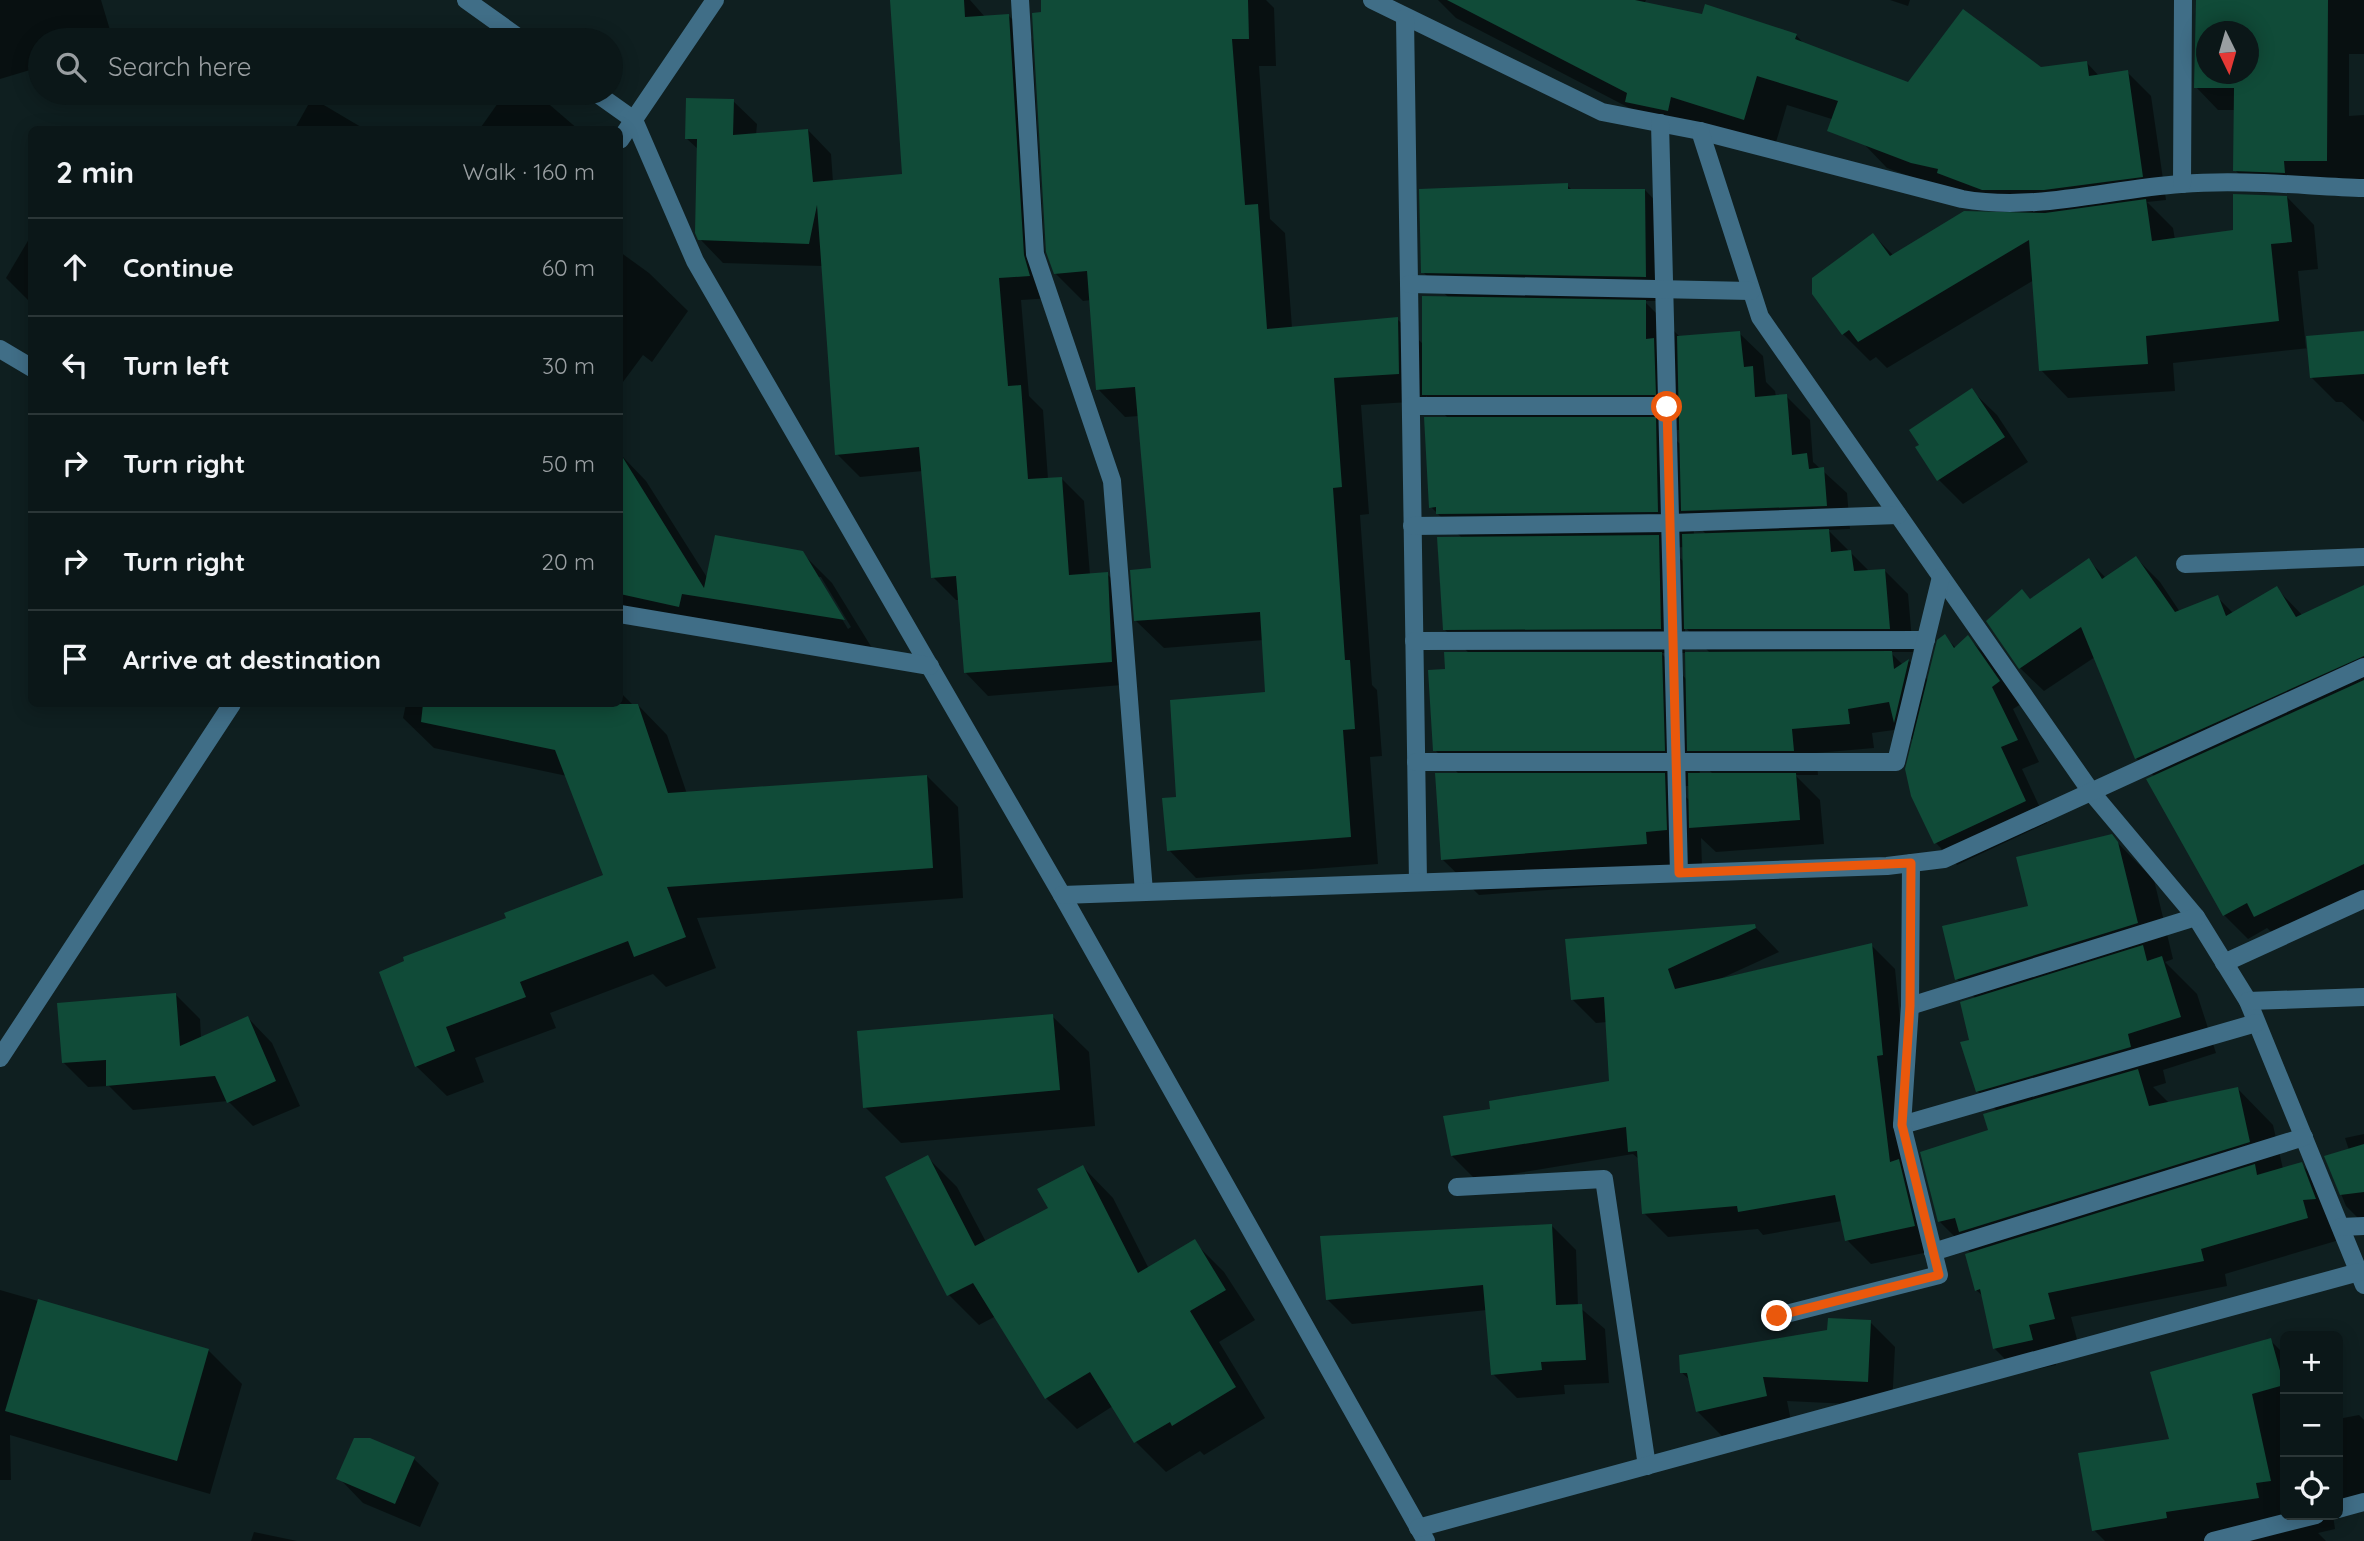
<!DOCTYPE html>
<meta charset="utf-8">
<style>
body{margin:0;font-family:Quicksand,sans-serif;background:#192425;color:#f1f3f6}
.controls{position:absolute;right:21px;bottom:21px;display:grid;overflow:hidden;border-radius:10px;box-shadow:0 4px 18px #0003}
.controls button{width:63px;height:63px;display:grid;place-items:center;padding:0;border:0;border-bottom:2px solid #2b3637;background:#0b1718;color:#f1f3f6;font:35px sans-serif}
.compass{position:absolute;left:2196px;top:21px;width:63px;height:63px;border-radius:50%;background:#0b1718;box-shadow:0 4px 18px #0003;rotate:175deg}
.stop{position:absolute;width:21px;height:21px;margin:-16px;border:5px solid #ea580c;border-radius:50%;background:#fff}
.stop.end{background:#ea580c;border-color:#fff;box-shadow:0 2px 7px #0008}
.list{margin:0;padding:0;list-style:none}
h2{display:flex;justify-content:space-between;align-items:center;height:91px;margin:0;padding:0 28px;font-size:30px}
h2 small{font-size:23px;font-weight:400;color:#9a9fa2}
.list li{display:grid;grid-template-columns:46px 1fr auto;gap:21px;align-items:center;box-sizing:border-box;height:98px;padding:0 28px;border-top:2px solid #2b3637}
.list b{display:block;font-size:26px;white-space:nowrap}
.list em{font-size:23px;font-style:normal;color:#9a9fa2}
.icon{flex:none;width:38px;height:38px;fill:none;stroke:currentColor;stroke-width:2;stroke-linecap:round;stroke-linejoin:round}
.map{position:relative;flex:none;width:2364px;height:1541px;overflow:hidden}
.search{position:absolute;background:#0b1718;box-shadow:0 4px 18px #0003;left:28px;top:28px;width:595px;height:77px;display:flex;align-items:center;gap:18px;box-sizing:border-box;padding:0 24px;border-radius:38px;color:#9a9fa2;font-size:26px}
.panel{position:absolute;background:#0b1718;box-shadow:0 4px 18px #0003;left:28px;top:126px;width:595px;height:581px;border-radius:10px}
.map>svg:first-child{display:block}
.shadow{fill:#0007;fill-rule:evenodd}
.building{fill:#104b38;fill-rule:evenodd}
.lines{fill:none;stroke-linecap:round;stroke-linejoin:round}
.minor{stroke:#406e87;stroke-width:18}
.route{stroke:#ea580c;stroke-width:9}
</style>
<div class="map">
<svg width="2364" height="1541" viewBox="0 0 2364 1541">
<rect width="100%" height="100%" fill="#0f1f20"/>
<g class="shadow">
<path d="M 0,0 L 101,0 L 113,40 L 40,40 L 40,67 L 0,79 Z"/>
<path d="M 892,0 L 970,0 L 985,17 L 1009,16 L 1032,39 L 1046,279 L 1052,298 L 1021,300 L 1029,396 L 1043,410 L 1048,479 L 1061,478 L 1084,501 L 1090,575 L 1107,574 L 1130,597 L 1134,684 L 988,696 L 965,672 L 960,600 L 956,600 L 933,577 L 923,471 L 860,477 L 837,454 L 823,266 L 723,263 L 700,239 L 699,150 L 686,138 L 733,101 L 757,124 L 756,135 L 808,130 L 831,154 L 833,182 L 904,176 Z"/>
<path d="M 1043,0 L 1266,0 L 1274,8 L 1276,66 L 1259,66 L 1270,219 L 1285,233 L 1292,328 L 1397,319 L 1424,345 L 1449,298 L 1423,272 L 1567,185 L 1573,191 L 1645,190 L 1669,215 L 1670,301 L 1644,301 L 1681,338 L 1739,333 L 1763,356 L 1766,382 L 1775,391 L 1776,397 L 1786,396 L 1810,420 L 1813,462 L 1847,493 L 1850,529 L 1828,530 L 1870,572 L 1884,570 L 1908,594 L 1913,652 L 1890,652 L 1903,665 L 1909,661 L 1929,681 L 1945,637 L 1956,648 L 1968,638 L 1990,659 L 2021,704 L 2013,709 L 2039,762 L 2022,769 L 2047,823 L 1957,865 L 1936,843 L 1914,741 L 1901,729 L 1872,733 L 1874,748 L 1816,753 L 1818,775 L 1795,775 L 1820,800 L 1824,844 L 1716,852 L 1701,838 L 1702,866 L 1682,880 L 1479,895 L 1442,859 L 1460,775 L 1435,750 L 1447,671 L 1470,654 L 1444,629 L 1463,539 L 1431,507 L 1449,419 L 1426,396 L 1426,401 L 1361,405 L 1369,514 L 1360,515 L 1372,685 L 1377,690 L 1382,756 L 1370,757 L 1378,864 L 1196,878 L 1169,850 L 1178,799 L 1267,694 L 1264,640 L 1164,648 L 1136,621 L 1153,570 L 1139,416 L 1125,417 L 1098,389 L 1091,300 L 1083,301 L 1055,273 ZM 1666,430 L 1681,430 L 1681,445 ZM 1693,521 L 1707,535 L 1694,535 ZM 1684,547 L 1684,562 L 1670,548 ZM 1685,627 L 1711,654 L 1687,680 L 1661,653 L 1685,653 ZM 1699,760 L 1714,775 L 1700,775 ZM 1675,786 L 1690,786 L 1690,801 Z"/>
<path d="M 1438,0 L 1646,0 L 1644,4 L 1796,35 L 1805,45 L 1885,94 L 2040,114 L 2087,63 L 2100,77 L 2127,72 L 2151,96 L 2166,200 L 2147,202 L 2173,228 L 2175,240 L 2235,231 L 2287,197 L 2314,225 L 2318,269 L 2298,271 L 2306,348 L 2364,333 L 2364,422 L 2342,402 L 2336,402 L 2312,378 L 2309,348 L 2173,363 L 2175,391 L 2068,398 L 2041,370 L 2034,280 L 1887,368 L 1876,357 L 1870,361 L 1843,334 L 1873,235 L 1894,256 L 2012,213 L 1887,168 L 1864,144 L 1873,132 L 1787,105 L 1774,149 L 1657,131 L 1639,113 L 1456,18 Z"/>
<path d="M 1890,0 L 1910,0 L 1908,6 Z"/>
<path d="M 2198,0 L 2364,0 L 2364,54 L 2349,54 L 2349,116 L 2364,115 L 2364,182 L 2306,182 L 2307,194 L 2257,192 L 2235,170 L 2235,110 L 2218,110 L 2196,87 ZM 2206,32 L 2248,32 L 2248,74 L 2206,74 Z"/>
<path d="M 505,93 L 536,93 L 579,130 L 479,130 Z"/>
<path d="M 312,98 L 366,130 L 294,130 Z"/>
<path d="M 32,234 L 32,304 L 6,278 Z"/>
<path d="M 620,252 L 649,273 L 688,311 L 652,362 L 643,355 L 620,386 Z"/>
<path d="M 1972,391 L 1997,415 L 2028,462 L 1963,504 L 1939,480 Z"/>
<path d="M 620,454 L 646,481 L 708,579 L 802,553 L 832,583 L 872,648 L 620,615 L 620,550 L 628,551 L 620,537 ZM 817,577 L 821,577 L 851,627 L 848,629 Z"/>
<path d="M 2136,558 L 2160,582 L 2180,612 L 2217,597 L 2234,614 L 2277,589 L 2303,616 L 2364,594 L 2364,897 L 2279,939 L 2267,928 L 2248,939 L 2224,915 L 2155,777 L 2136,758 L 2095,657 L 2044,691 L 2020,668 L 2031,600 L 2089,561 L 2106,578 Z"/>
<path d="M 620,692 L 633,705 L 637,704 L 667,735 L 687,794 L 927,776 L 958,807 L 963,898 L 697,918 L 716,968 L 666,987 L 653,974 L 550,1013 L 556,1028 L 475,1058 L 484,1082 L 447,1096 L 416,1066 L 509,919 L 605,876 L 567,776 L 434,748 L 403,718 L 406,704 L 620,704 Z"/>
<path d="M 2111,836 L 2154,880 L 2173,959 L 2165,962 L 2197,994 L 2216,1053 L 2163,1070 L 2166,1083 L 2153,1087 L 2169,1103 L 2237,1088 L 2273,1125 L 2283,1169 L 2301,1164 L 2326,1189 L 2346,1238 L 2225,1274 L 2227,1286 L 2071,1317 L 2078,1343 L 2053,1350 L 2056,1365 L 2019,1373 L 1994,1348 L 1984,1297 L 1976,1290 L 1972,1254 L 1939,1221 L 1990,1131 L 1997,1111 L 1977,1091 L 1971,1041 L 1976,999 L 1957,979 L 2030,907 Z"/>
<path d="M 1754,926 L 1779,952 L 1722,978 L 1871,945 L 1895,969 L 1906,1079 L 1900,1079 L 1938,1250 L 1871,1264 L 1847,1240 L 1842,1221 L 1763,1235 L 1758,1229 L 1668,1237 L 1644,1213 L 1640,1160 L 1633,1154 L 1476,1180 L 1452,1156 L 1492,1110 L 1611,1082 L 1607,1022 L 1596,1023 L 1572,999 Z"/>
<path d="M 175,994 L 200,1019 L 201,1038 L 248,1018 L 272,1043 L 300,1106 L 253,1126 L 228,1101 L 133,1110 L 109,1086 L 88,1087 L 63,1062 Z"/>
<path d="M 1052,1016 L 1089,1052 L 1095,1126 L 901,1143 L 865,1107 Z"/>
<path d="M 2364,1134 L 2364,1224 L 2346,1206 L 2326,1157 L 2349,1150 L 2345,1138 Z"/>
<path d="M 927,1157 L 957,1187 L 986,1242 L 1050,1208 L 1083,1167 L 1113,1198 L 1149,1269 L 1194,1242 L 1224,1272 L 1255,1320 L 1219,1342 L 1265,1418 L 1204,1455 L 1200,1451 L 1166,1472 L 1136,1442 L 1113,1406 L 1077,1429 L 1046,1398 L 996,1316 L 979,1325 L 949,1295 Z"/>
<path d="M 1552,1226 L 1576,1250 L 1578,1306 L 1605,1329 L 1609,1383 L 1564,1385 L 1565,1394 L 1517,1398 L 1493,1374 L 1487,1310 L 1352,1324 L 1328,1300 Z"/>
<path d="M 0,1290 L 208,1350 L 242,1384 L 210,1494 L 10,1435 L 11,1480 L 0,1480 Z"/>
<path d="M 1870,1322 L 1895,1347 L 1892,1406 L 1787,1401 L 1791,1421 L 1722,1436 L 1697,1411 L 1691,1381 L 1681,1372 Z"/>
<path d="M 2270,1340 L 2285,1355 L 2285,1515 L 2333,1515 L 2335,1529 L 2318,1533 L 2326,1541 L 2105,1541 L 2094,1530 L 2171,1440 Z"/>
<path d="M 2359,1415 L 2364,1420 L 2364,1496 L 2338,1500 L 2338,1419 Z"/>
<path d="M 414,1459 L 439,1483 L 420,1527 L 363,1503 L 339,1478 Z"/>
<path d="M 254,1532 L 297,1541 L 251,1541 Z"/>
</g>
<g class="building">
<path d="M 890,0 L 964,0 L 965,17 L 1009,14 L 1024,255 L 1030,276 L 999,278 L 1008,386 L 1021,385 L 1028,479 L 1062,477 L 1069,575 L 1108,572 L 1112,662 L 964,673 L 956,576 L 931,578 L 919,447 L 835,455 L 817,205 L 809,244 L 698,240 L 695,233 L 697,139 L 685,139 L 686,98 L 734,99 L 733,135 L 808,129 L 813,182 L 902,174 Z"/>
<path d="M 1041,0 L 1248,0 L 1249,39 L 1232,39 L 1245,205 L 1258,204 L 1267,329 L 1398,317 L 1399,374 L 1334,378 L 1342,487 L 1333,488 L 1345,660 L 1350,660 L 1355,729 L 1343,730 L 1351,837 L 1167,851 L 1162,798 L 1176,797 L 1170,700 L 1265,692 L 1260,612 L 1134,621 L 1130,570 L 1151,568 L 1135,387 L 1096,390 L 1087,271 L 1054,274 L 1046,252 L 1032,13 L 1041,12 Z"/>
<path d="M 1447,0 L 1635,0 L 1702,14 L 1705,4 L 1797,34 L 1795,39 L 1908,82 L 1963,9 L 2041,67 L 2087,61 L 2089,76 L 2128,70 L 2143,177 L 2044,190 L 1982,190 L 1937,173 L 1938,169 L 1911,163 L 1827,131 L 1838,101 L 1757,76 L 1744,120 L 1671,97 L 1668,111 L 1625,102 L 1627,93 Z"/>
<path d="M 2196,0 L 2328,0 L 2327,161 L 2284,161 L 2285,173 L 2233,171 L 2234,88 L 2194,88 ZM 2207,32 L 2249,32 L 2249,74 L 2207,74 Z"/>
<path d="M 1568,183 L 1568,189 L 1645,189 L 1646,277 L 1421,273 L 1419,189 Z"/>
<path d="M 2233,194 L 2287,196 L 2292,242 L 2271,244 L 2279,321 L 2146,336 L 2148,364 L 2039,371 L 2029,240 L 1858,342 L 1849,330 L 1842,335 L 1812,294 L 1812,278 L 1873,233 L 1890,256 L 1964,211 L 2045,213 L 2146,199 L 2152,241 L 2233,230 Z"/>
<path d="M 1422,296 L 1646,300 L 1646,339 L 1654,338 L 1656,395 L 1422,395 Z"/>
<path d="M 1740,331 L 1744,367 L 1753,366 L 1755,397 L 1787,394 L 1792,455 L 1807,453 L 1809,469 L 1824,467 L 1827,506 L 1681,511 L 1677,336 Z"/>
<path d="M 2364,331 L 2364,374 L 2310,378 L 2306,336 Z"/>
<path d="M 1972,388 L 2005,437 L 1937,481 L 1915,447 L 1919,445 L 1909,430 Z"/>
<path d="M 1424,417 L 1656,417 L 1658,512 L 1436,514 L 1436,507 L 1429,508 Z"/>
<path d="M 620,453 L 704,588 L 715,535 L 803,551 L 845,620 L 682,594 L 679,607 L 620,594 Z"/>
<path d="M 1829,529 L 1831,552 L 1851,550 L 1854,571 L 1885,569 L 1890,629 L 1684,629 L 1682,534 Z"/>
<path d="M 1659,535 L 1661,629 L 1443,630 L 1437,537 Z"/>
<path d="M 2136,556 L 2175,612 L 2218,595 L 2226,616 L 2277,586 L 2296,617 L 2364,585 L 2364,656 L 2135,759 L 2081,627 L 2019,669 L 1986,621 L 2022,589 L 2030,599 L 2089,558 L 2102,579 Z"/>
<path d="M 1945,634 L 1954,648 L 1968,635 L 2000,681 L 1992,687 L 2018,740 L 2001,747 L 2026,801 L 1934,844 L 1911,796 L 1905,769 L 1937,640 Z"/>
<path d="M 1892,651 L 1894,669 L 1909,659 L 1894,723 L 1889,702 L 1848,709 L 1850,724 L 1792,729 L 1794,751 L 1687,751 L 1685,652 Z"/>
<path d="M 1444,652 L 1662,652 L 1665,751 L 1433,751 L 1428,670 L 1445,669 Z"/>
<path d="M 2364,680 L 2364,864 L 2254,917 L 2247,903 L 2223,916 L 2146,779 Z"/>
<path d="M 423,704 L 638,704 L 668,793 L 927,775 L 933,868 L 667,887 L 686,937 L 634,957 L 628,941 L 520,982 L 526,997 L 446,1027 L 455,1051 L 415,1067 L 379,972 L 404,961 L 403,957 L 506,918 L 504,913 L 603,875 L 555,750 L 421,722 Z"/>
<path d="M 1435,773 L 1665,773 L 1667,830 L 1646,832 L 1647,844 L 1441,860 Z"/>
<path d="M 1688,773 L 1796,773 L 1800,820 L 1689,828 Z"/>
<path d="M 2112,834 L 2118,842 L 2138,923 L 1955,980 L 1942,926 L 2028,906 L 2016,857 Z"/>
<path d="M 1755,924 L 1756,928 L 1668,969 L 1675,989 L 1872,943 L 1883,1055 L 1877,1056 L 1890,1162 L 1899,1159 L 1915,1226 L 1845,1241 L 1835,1195 L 1738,1212 L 1737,1206 L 1642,1214 L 1637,1151 L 1628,1152 L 1626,1127 L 1451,1156 L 1443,1116 L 1490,1109 L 1489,1101 L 1609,1081 L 1604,997 L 1571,1000 L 1565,939 Z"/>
<path d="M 2143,945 L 2147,961 L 2162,956 L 2181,1017 L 2128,1034 L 2131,1047 L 1976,1092 L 1960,1042 L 1969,1040 L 1960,1002 Z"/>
<path d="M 176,993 L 180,1046 L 248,1016 L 276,1081 L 227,1103 L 215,1076 L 106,1086 L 106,1060 L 62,1063 L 57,1003 Z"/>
<path d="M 1053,1014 L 1060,1090 L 863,1108 L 857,1031 Z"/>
<path d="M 2138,1069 L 2149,1106 L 2238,1087 L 2250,1142 L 1959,1232 L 1955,1218 L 1938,1222 L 1920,1152 L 1988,1130 L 1983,1114 Z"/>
<path d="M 2364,1144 L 2364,1192 L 2340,1195 L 2324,1156 Z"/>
<path d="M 928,1155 L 975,1246 L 1048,1208 L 1037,1189 L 1083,1165 L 1138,1273 L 1195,1239 L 1226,1290 L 1190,1311 L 1236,1387 L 1172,1426 L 1170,1422 L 1134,1443 L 1090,1372 L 1045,1399 L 973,1283 L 947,1296 L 885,1177 Z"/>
<path d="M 2302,1162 L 2316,1199 L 2303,1200 L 2308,1218 L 2201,1249 L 2204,1261 L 2048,1293 L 2055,1319 L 2029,1325 L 2033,1340 L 1993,1349 L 1980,1289 L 1975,1291 L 1965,1254 L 2255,1164 L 2257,1175 Z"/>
<path d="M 1552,1224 L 1556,1305 L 1582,1304 L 1586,1360 L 1541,1362 L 1542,1370 L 1491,1375 L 1483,1285 L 1326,1300 L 1320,1236 Z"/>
<path d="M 38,1299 L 209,1349 L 177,1461 L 5,1411 Z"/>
<path d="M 1828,1318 L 1871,1320 L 1868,1382 L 1763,1377 L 1767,1396 L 1696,1412 L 1687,1373 L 1680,1373 L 1679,1355 L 1827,1330 Z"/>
<path d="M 2271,1338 L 2284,1385 L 2252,1394 L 2271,1481 L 2256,1483 L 2259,1498 L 2166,1512 L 2167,1518 L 2092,1531 L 2078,1453 L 2169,1439 L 2150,1372 Z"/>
<path d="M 354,1438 L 370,1438 L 415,1457 L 395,1504 L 336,1479 Z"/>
</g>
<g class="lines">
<g class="minor">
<path d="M 466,0 L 522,40"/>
<path d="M 1020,0 L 1035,254 L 1112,481 L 1144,892"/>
<path d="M 1372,0 L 1602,112 L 1700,131 L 1962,199 C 2036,212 2108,189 2181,184 C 2241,179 2304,186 2364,188"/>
<path d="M 1405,18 L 1418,882"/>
<path d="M 596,93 L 634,120 L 695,261 L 1062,895 L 1426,1541"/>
<path d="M 1660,123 L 1679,873"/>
<path d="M 1700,131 L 1760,317 L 2092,793 L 2196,917 L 2248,1001 L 2364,1285"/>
<path d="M 620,140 L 715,0"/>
<path d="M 2182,184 L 2183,0"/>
<path d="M 1409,284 L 1751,291"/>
<path d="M 0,349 L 32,368"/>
<path d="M 1411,406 L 1667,406"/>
<path d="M 1412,526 L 1670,523 L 1898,515"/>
<path d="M 2185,564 L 2364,557"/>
<path d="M 620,614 L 930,666"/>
<path d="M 1414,641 L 1926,640"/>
<path d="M 1416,762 L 1896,762 L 1941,577"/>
<path d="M 1062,895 L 1887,866 L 1944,859 L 2364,667"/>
<path d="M 2224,963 L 2364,899"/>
<path d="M 2248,1001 L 2364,997"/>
<path d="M 1910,1006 L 2196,917"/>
<path d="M 0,1058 L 232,704"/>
<path d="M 1902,1125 L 2256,1023"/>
<path d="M 1457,1187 L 1604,1179 L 1647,1466"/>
<path d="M 2341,1227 L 2364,1226"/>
<path d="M 1933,1252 L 2304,1137"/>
<path d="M 1778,1316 L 1939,1275 L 1902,1125 L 1910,1006 L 1911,863"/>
<path d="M 2338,1509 L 2364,1502"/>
<path d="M 1418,1528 L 2359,1272"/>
<path d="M 2213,1541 L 2316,1515"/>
</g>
</g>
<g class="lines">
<path class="route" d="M 1667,407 L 1679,873 L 1911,863 L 1910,1006 L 1902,1125 L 1939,1275 L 1777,1316"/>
</g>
</svg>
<div class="controls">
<button>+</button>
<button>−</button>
<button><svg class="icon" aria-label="locate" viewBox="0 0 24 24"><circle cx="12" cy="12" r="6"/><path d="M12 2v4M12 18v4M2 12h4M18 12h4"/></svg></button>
</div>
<svg class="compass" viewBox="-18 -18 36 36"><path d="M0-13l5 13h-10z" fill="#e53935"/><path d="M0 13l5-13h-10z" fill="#9a9fa2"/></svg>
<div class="stop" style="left:1667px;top:407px"></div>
<div class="stop end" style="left:1777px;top:1316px"></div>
<div class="search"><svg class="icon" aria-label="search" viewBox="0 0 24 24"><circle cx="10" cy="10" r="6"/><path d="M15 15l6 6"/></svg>Search here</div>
<section class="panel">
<h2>2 min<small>Walk · 160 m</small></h2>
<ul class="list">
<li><svg class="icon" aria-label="ahead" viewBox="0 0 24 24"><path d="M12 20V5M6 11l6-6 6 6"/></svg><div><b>Continue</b></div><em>60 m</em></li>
<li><svg class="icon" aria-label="left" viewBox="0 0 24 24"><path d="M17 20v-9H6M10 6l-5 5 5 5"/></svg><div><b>Turn left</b></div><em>30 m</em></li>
<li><svg class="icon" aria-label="right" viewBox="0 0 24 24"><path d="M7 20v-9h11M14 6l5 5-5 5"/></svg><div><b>Turn right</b></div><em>50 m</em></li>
<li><svg class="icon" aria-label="right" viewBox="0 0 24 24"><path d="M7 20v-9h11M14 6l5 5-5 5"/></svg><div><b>Turn right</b></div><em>20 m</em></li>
<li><svg class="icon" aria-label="arrive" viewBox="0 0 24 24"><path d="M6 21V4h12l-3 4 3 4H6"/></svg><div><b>Arrive at destination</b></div></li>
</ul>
</section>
</div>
